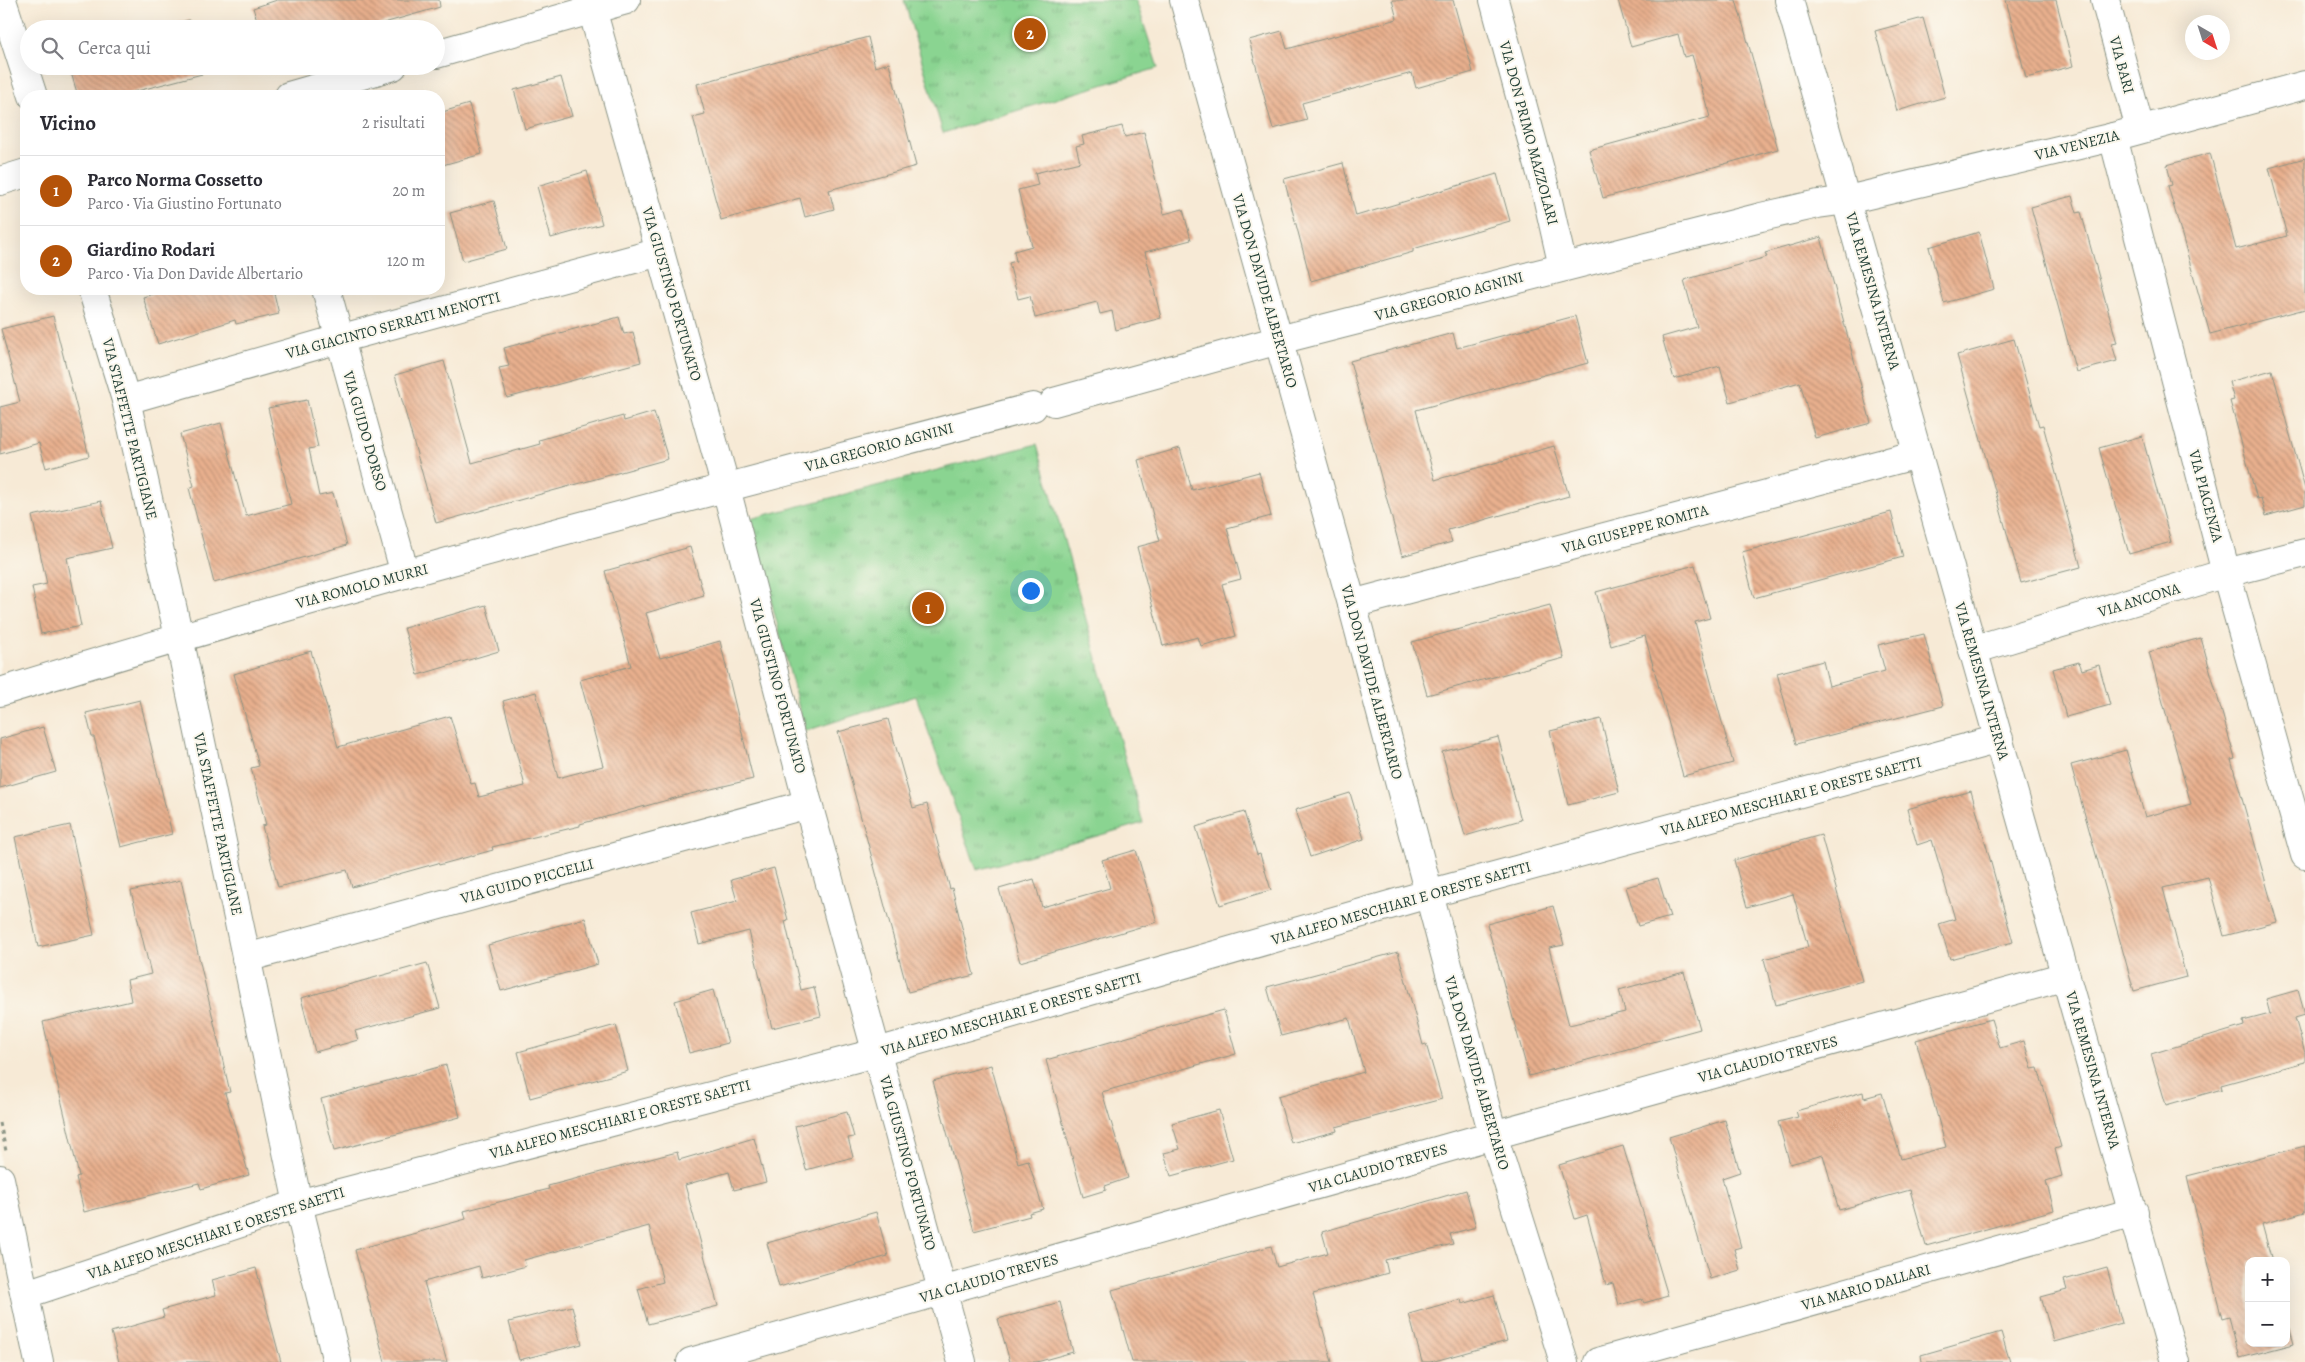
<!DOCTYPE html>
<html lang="it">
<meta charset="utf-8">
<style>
body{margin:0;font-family:Alegreya,serif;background:#f7f7f7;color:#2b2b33}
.controls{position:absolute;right:15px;bottom:15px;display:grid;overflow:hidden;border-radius:10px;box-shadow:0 5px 20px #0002}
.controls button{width:45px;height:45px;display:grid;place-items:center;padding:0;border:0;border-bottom:1px solid #e1e1e2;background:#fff;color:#2b2b33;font:25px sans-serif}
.compass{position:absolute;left:2185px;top:15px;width:45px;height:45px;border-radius:50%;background:#fff;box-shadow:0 5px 20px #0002;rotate:141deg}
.you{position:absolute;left:1030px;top:590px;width:18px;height:18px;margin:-12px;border:4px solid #fff;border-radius:50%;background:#1a73e8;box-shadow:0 0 0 8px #1a73e833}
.badge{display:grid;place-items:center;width:32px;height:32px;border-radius:50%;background:#b45309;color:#fff;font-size:16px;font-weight:700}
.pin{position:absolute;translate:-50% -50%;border:2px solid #fff;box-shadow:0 1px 5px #0006}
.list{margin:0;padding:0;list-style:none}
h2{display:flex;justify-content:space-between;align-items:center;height:65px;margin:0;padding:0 20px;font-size:21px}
h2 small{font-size:16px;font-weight:400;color:#7c7c81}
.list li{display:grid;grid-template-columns:32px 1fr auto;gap:15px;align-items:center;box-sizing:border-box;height:70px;padding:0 20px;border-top:1px solid #e1e1e2}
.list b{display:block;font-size:19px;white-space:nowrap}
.list p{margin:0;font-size:16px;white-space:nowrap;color:#7c7c81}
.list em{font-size:16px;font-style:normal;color:#7c7c81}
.icon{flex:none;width:28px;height:28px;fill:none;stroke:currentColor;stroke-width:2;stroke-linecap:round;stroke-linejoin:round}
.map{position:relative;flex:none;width:2305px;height:1362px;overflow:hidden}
.search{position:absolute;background:#fff;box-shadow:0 5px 20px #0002;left:20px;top:20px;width:425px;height:55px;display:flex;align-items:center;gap:12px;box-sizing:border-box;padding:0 18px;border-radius:28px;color:#7c7c81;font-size:19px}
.panel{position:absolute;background:#fff;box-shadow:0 5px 20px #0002;left:20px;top:90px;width:425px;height:205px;border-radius:20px}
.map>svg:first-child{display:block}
.park{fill:url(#park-tufts);stroke:#548862}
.building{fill:url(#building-back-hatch)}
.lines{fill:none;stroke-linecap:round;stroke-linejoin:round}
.minor-casing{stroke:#8b9485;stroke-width:30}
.path{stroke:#8b9485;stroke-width:3;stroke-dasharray:4 4;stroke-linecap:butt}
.minor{stroke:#fff;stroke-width:28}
.labels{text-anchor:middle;stroke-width:4;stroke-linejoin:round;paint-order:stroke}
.street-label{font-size:15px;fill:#1f3d34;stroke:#fbf7ec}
</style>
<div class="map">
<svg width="2305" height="1362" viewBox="0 0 2305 1362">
<defs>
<pattern id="park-tufts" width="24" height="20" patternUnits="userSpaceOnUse" patternTransform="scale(1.25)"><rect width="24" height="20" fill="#8ad491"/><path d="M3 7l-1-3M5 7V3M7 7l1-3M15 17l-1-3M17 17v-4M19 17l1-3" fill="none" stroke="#70ad77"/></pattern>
<pattern id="building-back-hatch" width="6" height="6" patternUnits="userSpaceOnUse" patternTransform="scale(1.25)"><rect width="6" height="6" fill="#e9b08e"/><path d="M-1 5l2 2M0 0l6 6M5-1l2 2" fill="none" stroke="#bc9075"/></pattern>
</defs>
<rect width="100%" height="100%" fill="#fbf7ec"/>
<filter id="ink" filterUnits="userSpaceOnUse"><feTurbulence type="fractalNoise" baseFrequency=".02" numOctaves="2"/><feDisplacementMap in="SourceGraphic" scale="10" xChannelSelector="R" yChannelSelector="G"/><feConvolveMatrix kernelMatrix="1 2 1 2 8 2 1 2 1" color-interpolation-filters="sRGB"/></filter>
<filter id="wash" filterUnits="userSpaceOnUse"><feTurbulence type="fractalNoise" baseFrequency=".0096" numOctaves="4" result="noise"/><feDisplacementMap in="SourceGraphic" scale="20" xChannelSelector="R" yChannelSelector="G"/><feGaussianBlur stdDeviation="1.12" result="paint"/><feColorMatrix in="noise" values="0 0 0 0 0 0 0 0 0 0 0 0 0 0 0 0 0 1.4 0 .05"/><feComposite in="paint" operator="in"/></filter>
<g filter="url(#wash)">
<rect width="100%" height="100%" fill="#f7ead6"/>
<g class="park">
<path d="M 904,0 L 1136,0 L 1158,68 L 943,133 Z"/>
<path d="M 1037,444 L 1143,823 L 977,870 L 916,696 L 805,731 L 750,519 Z"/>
</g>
<g id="blocks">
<g class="building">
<path d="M 277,0 L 439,0 L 440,7 L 363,29 L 260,29 L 253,8 Z"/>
<path d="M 1392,0 L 1453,0 L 1473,72 L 1416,88 L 1412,73 L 1302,103 L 1307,120 L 1273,129 L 1249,40 L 1282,31 L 1287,49 L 1397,19 Z"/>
<path d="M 1618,0 L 1736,0 L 1778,149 L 1603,198 L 1589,150 L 1710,117 L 1692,55 L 1684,57 L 1678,34 L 1631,47 Z"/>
<path d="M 2006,0 L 2056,0 L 2073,66 L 2026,78 Z"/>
<path d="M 1923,18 L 1945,97 L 1897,111 L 1875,31 Z"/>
<path d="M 189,20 L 191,29 L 155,29 Z"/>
<path d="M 868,37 L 875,67 L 889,63 L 916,166 L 829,190 L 834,209 L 805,217 L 800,198 L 721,220 L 693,117 L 705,114 L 697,84 Z"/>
<path d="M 69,66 L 200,66 L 202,74 L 118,96 L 78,96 Z"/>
<path d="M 561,77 L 572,116 L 525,129 L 514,90 Z"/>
<path d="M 469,104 L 482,154 L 439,166 L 439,113 Z"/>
<path d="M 1122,126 L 1125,137 L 1144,132 L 1164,214 L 1183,209 L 1191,240 L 1145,252 L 1161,318 L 1116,330 L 1112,311 L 1100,314 L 1097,302 L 1035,318 L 1030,296 L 1018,299 L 1009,263 L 1016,261 L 1014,251 L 1032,246 L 1018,190 L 1038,185 L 1035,173 L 1080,162 L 1076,146 L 1084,144 L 1082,136 Z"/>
<path d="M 2210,153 L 2236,249 L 2287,236 L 2269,168 L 2305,158 L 2305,309 L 2210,334 L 2168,186 L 2172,185 L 2167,165 Z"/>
<path d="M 1343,163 L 1356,216 L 1497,174 L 1510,221 L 1413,249 L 1413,252 L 1311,281 L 1284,179 Z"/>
<path d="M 587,171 L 602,224 L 551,238 L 537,186 Z"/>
<path d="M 2072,196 L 2077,213 L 2081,212 L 2117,343 L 2112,344 L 2117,361 L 2076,372 L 2031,207 Z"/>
<path d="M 494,201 L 507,249 L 463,261 L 450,213 Z"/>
<path d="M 1979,232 L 1994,289 L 1944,303 L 1929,247 Z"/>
<path d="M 1821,237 L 1871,423 L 1815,438 L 1800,382 L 1730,402 L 1720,366 L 1674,379 L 1662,337 L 1697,327 L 1684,280 L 1767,257 L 1765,253 Z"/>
<path d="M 170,289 L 273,289 L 279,314 L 236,324 L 235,320 L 158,344 L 143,297 Z"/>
<path d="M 53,316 L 89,456 L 46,468 L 39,443 L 0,454 L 0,407 L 20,402 L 1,329 Z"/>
<path d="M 1575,316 L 1588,363 L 1416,410 L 1435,480 L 1554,446 L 1569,496 L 1448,530 L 1452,542 L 1402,556 L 1350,361 L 1453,333 L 1457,348 Z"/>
<path d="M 619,317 L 624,334 L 633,332 L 641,362 L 507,398 L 499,368 L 509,366 L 504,348 Z"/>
<path d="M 2014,339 L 2039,426 L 2043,425 L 2081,567 L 2021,583 L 1957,355 Z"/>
<path d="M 444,361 L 472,463 L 540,444 L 539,440 L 623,416 L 624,421 L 654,412 L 668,459 L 436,523 L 395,375 Z"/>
<path d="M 2272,370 L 2305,489 L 2305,505 L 2266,516 L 2261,498 L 2257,499 L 2241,441 L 2230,401 L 2234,400 L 2229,382 Z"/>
<path d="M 307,400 L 318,447 L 309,449 L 319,496 L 333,493 L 347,545 L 214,583 L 189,488 L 194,486 L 180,434 L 221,423 L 246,516 L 291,504 L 268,408 Z"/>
<path d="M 2142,436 L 2171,542 L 2129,554 L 2099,448 Z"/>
<path d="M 1180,448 L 1192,490 L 1259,472 L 1271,516 L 1227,528 L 1241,579 L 1222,584 L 1236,636 L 1201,646 L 1198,637 L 1163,646 L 1137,547 L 1160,541 L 1138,460 Z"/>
<path d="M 101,501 L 112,548 L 67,558 L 81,626 L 41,634 L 32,587 L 47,584 L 32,516 Z"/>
<path d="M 1891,512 L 1903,557 L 1754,598 L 1742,552 Z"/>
<path d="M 690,547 L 704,596 L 646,613 L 660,658 L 720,641 L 753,779 L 682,796 L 580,824 L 580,826 L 492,847 L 493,850 L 439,865 L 438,863 L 352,887 L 347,870 L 278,887 L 262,826 L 266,825 L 251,768 L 259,766 L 234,674 L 311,651 L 338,747 L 450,716 L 471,784 L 475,783 L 479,797 L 525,786 L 503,701 L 536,692 L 558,778 L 603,766 L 580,680 L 631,666 L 605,571 Z"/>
<path d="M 1695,565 L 1710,618 L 1695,622 L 1733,763 L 1683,776 L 1645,636 L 1611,646 L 1596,592 Z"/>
<path d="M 486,605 L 499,651 L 418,675 L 404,628 Z"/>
<path d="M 1550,605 L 1564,658 L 1427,695 L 1412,642 Z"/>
<path d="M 1924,634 L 1943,706 L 1796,744 L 1777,673 L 1823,661 L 1829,686 L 1885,671 L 1878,645 Z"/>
<path d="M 2201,638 L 2235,759 L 2231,760 L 2277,922 L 2224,936 L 2208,877 L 2163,888 L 2186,977 L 2134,991 L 2071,765 L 2126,750 L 2145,817 L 2191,804 L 2149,652 Z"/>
<path d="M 2079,662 L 2082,670 L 2099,665 L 2110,705 L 2066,717 L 2053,669 Z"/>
<path d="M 140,700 L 172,834 L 121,847 L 94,737 L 92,737 L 86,713 Z"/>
<path d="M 888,719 L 913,808 L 927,804 L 950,889 L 952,888 L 974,975 L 908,992 L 838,732 Z"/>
<path d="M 1601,719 L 1619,792 L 1568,805 L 1550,731 Z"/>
<path d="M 43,727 L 56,772 L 0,788 L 0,739 Z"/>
<path d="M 1498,737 L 1521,820 L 1465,836 L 1442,752 Z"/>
<path d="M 1971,791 L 2013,942 L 1950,959 L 1939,924 L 1955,919 L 1932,840 L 1917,845 L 1907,809 Z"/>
<path d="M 1350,793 L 1364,839 L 1310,857 L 1295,810 Z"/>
<path d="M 1244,812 L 1257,855 L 1260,854 L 1271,890 L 1220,905 L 1196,827 Z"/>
<path d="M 70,825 L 94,935 L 38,947 L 15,837 Z"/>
<path d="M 1821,835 L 1862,981 L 1776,1005 L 1764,959 L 1808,947 L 1793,894 L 1747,907 L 1734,860 Z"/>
<path d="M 1136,850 L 1157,922 L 1020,962 L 999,889 L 1034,879 L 1042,907 L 1110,888 L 1102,860 Z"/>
<path d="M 774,868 L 788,920 L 785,921 L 801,990 L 814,987 L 821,1016 L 772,1028 L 749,931 L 699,944 L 691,913 L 737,901 L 731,880 Z"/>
<path d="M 1658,878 L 1670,917 L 1638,926 L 1626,887 Z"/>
<path d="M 181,880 L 230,1092 L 225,1093 L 249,1175 L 201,1189 L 199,1183 L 84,1212 L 76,1177 L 79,1176 L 43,1022 L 131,1001 L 127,980 L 151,974 L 131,891 Z"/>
<path d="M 1553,906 L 1564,945 L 1549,948 L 1569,1025 L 1625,1012 L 1619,990 L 1684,972 L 1700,1029 L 1529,1076 L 1487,924 Z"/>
<path d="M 585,918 L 598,964 L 501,991 L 488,945 Z"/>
<path d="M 1398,952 L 1423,1045 L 1426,1044 L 1442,1099 L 1336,1127 L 1337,1131 L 1291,1143 L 1278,1096 L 1364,1072 L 1349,1018 L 1281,1036 L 1267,987 Z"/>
<path d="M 427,963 L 440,1008 L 355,1031 L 358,1040 L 315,1052 L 301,998 Z"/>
<path d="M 713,990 L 728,1043 L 689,1053 L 675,1001 Z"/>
<path d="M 2298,990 L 2305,1015 L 2295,1018 L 2305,1053 L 2305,1062 L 2221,1085 L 2222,1089 L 2166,1105 L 2151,1054 L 2244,1026 L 2243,1021 L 2270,1014 L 2266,999 Z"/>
<path d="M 1224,1010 L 1236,1054 L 1102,1092 L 1128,1178 L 1105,1186 L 1106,1190 L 1083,1197 L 1046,1060 Z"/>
<path d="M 1991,1019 L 2000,1048 L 2024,1041 L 2032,1069 L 2038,1068 L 2061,1147 L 2055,1149 L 2062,1176 L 2046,1181 L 2054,1210 L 1926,1246 L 1910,1190 L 1839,1210 L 1823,1155 L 1790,1164 L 1778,1122 L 1798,1117 L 1796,1111 L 1863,1092 L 1864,1098 L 1882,1093 L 1901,1159 L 1946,1147 L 1916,1040 Z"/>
<path d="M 616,1025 L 628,1071 L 530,1098 L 518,1052 Z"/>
<path d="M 446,1065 L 460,1117 L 334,1151 L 321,1099 Z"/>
<path d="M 991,1065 L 1018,1163 L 1028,1160 L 1043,1209 L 1029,1213 L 1030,1216 L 974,1231 L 933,1081 Z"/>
<path d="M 1219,1110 L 1233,1159 L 1171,1176 L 1164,1153 L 1180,1149 L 1172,1123 Z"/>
<path d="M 847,1112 L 854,1137 L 848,1138 L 853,1157 L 806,1170 L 795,1126 Z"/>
<path d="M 1725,1120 L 1740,1172 L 1722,1178 L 1741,1247 L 1734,1249 L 1740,1270 L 1710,1279 L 1669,1137 Z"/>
<path d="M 754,1138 L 766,1182 L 734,1190 L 729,1172 L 685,1185 L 718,1306 L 648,1324 L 638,1289 L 663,1282 L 649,1226 L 524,1260 L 526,1266 L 482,1278 L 479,1266 L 424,1282 L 447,1362 L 385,1362 L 355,1250 L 466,1219 L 464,1211 L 549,1189 L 548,1186 L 677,1152 L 679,1160 Z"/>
<path d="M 1623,1146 L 1668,1296 L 1644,1303 L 1642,1299 L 1619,1305 L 1613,1283 L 1606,1285 L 1587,1215 L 1575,1219 L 1559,1165 Z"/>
<path d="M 2305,1146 L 2305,1212 L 2262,1224 L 2272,1261 L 2249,1261 L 2249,1343 L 2286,1343 L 2286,1315 L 2294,1344 L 2240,1358 L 2229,1317 L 2222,1319 L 2187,1176 Z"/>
<path d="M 1466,1190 L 1476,1227 L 1450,1234 L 1453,1244 L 1385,1260 L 1388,1273 L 1313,1294 L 1332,1362 L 1132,1362 L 1112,1290 L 1271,1246 L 1277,1267 L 1328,1253 L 1322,1232 Z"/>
<path d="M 876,1212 L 888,1256 L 779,1287 L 767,1243 Z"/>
<path d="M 256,1268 L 281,1362 L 119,1362 L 111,1332 L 164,1317 L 162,1310 L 216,1295 L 212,1280 Z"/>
<path d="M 2107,1268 L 2122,1323 L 2054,1342 L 2041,1297 L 2067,1290 L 2064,1280 Z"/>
<path d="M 1494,1295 L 1507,1341 L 1431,1362 L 1422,1362 L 1409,1314 L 1461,1299 L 1462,1304 Z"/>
<path d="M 1060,1302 L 1073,1352 L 1037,1362 L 1010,1362 L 998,1319 Z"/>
<path d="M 572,1306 L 582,1344 L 519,1360 L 509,1322 Z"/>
<path d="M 2001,1332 L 2010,1362 L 1922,1362 L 1921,1355 Z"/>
</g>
</g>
</g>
<g filter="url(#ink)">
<use href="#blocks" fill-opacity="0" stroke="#8b9485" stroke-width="1"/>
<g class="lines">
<g class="minor-casing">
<g id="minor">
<path d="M 2,0 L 33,96"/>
<path d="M 1184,0 L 1352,604 L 1493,1135 L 1564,1362"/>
<path d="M 1494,0 L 1546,192 L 1563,267"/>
<path d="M 1789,0 L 2175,1362"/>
<path d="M 2105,0 L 2140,129"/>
<path d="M 592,9 L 726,488 L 808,804 L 962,1362"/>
<path d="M 436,54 L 626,0"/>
<path d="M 289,96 L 393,66"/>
<path d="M 2113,137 L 2226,573 L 2305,855"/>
<path d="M 0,181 L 26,173"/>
<path d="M 92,289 L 126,400 L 179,637 L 298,1204 L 337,1362"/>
<path d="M 326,289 L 405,574"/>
<path d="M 126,400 L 339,339 L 660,252"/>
<path d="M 1054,402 L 1279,340 L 1761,217 L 1818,204 L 1847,200 L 2113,137 L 2305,85"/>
<path d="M 1352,604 L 1918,454"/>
<path d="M 1973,650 L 2226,573 L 2305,553"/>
<path d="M 0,692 C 341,586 687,498 1033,407"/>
<path d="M 246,958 L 808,804"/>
<path d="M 0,1179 L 39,1362"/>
<path d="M 26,1294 L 298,1204 L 860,1057 L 1428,894 L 1999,739"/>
<path d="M 691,1362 L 1493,1135 L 2066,976"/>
<path d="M 1598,1362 L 2134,1212"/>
</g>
</g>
<path class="path" d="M 0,1123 L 6,1151"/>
<use href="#minor" class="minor"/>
</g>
</g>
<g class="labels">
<g class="street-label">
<text transform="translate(2122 65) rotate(75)" y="5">VIA BARI</text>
<text transform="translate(1529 133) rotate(75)" y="5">VIA DON PRIMO MAZZOLARI</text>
<text transform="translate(2077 145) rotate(-14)" y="5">VIA VENEZIA</text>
<text transform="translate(1265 291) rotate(74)" y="5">VIA DON DAVIDE ALBERTARIO</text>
<text transform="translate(1873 291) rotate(74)" y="5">VIA REMESINA INTERNA</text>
<text transform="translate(672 294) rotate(74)" y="5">VIA GIUSTINO FORTUNATO</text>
<text transform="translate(1449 296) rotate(-15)" y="5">VIA GREGORIO AGNINI</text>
<text transform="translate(393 325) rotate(-15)" y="5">VIA GIACINTO SERRATI MENOTTI</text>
<text transform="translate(130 429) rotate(76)" y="5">VIA STAFFETTE PARTIGIANE</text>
<text transform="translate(365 431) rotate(74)" y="5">VIA GUIDO DORSO</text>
<text transform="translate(879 447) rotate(-15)" y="5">VIA GREGORIO AGNINI</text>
<text transform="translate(2206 496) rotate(75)" y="5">VIA PIACENZA</text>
<text transform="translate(1635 529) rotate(-15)" y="5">VIA GIUSEPPE ROMITA</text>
<text transform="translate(362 586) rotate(-15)" y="5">VIA ROMOLO MURRI</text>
<text transform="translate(2139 600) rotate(-17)" y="5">VIA ANCONA</text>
<text transform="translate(1982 681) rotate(74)" y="5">VIA REMESINA INTERNA</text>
<text transform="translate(1372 682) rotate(75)" y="5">VIA DON DAVIDE ALBERTARIO</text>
<text transform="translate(778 686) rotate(75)" y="5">VIA GIUSTINO FORTUNATO</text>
<text transform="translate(1791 796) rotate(-15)" y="5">VIA ALFEO MESCHIARI E ORESTE SAETTI</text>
<text transform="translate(218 824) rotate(78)" y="5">VIA STAFFETTE PARTIGIANE</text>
<text transform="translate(527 881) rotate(-15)" y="5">VIA GUIDO PICCELLI</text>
<text transform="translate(1401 903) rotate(-16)" y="5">VIA ALFEO MESCHIARI E ORESTE SAETTI</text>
<text transform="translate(1011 1014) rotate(-16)" y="5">VIA ALFEO MESCHIARI E ORESTE SAETTI</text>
<text transform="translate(1768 1059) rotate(-15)" y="5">VIA CLAUDIO TREVES</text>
<text transform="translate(2093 1070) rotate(74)" y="5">VIA REMESINA INTERNA</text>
<text transform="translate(1477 1073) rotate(74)" y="5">VIA DON DAVIDE ALBERTARIO</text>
<text transform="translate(620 1119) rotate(-15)" y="5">VIA ALFEO MESCHIARI E ORESTE SAETTI</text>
<text transform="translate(908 1163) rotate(75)" y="5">VIA GIUSTINO FORTUNATO</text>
<text transform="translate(1378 1168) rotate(-16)" y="5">VIA CLAUDIO TREVES</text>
<text transform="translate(216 1233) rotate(-18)" y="5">VIA ALFEO MESCHIARI E ORESTE SAETTI</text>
<text transform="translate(989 1278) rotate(-16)" y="5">VIA CLAUDIO TREVES</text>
<text transform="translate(1866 1287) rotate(-16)" y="5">VIA MARIO DALLARI</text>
</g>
</g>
</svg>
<div class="controls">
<button>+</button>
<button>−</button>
</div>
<svg class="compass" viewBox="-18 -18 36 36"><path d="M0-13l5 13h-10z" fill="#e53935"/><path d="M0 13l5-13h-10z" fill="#7c7c81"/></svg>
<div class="you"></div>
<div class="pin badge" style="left:928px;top:608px">1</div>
<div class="pin badge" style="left:1030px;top:34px">2</div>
<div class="search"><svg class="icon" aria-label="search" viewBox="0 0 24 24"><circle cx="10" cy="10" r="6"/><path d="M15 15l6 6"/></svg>Cerca qui</div>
<section class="panel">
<h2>Vicino<small>2 risultati</small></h2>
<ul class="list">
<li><span class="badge">1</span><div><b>Parco Norma Cossetto</b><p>Parco · Via Giustino Fortunato</p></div><em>20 m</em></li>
<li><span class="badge">2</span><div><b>Giardino Rodari</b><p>Parco · Via Don Davide Albertario</p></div><em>120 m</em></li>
</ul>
</section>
</div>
